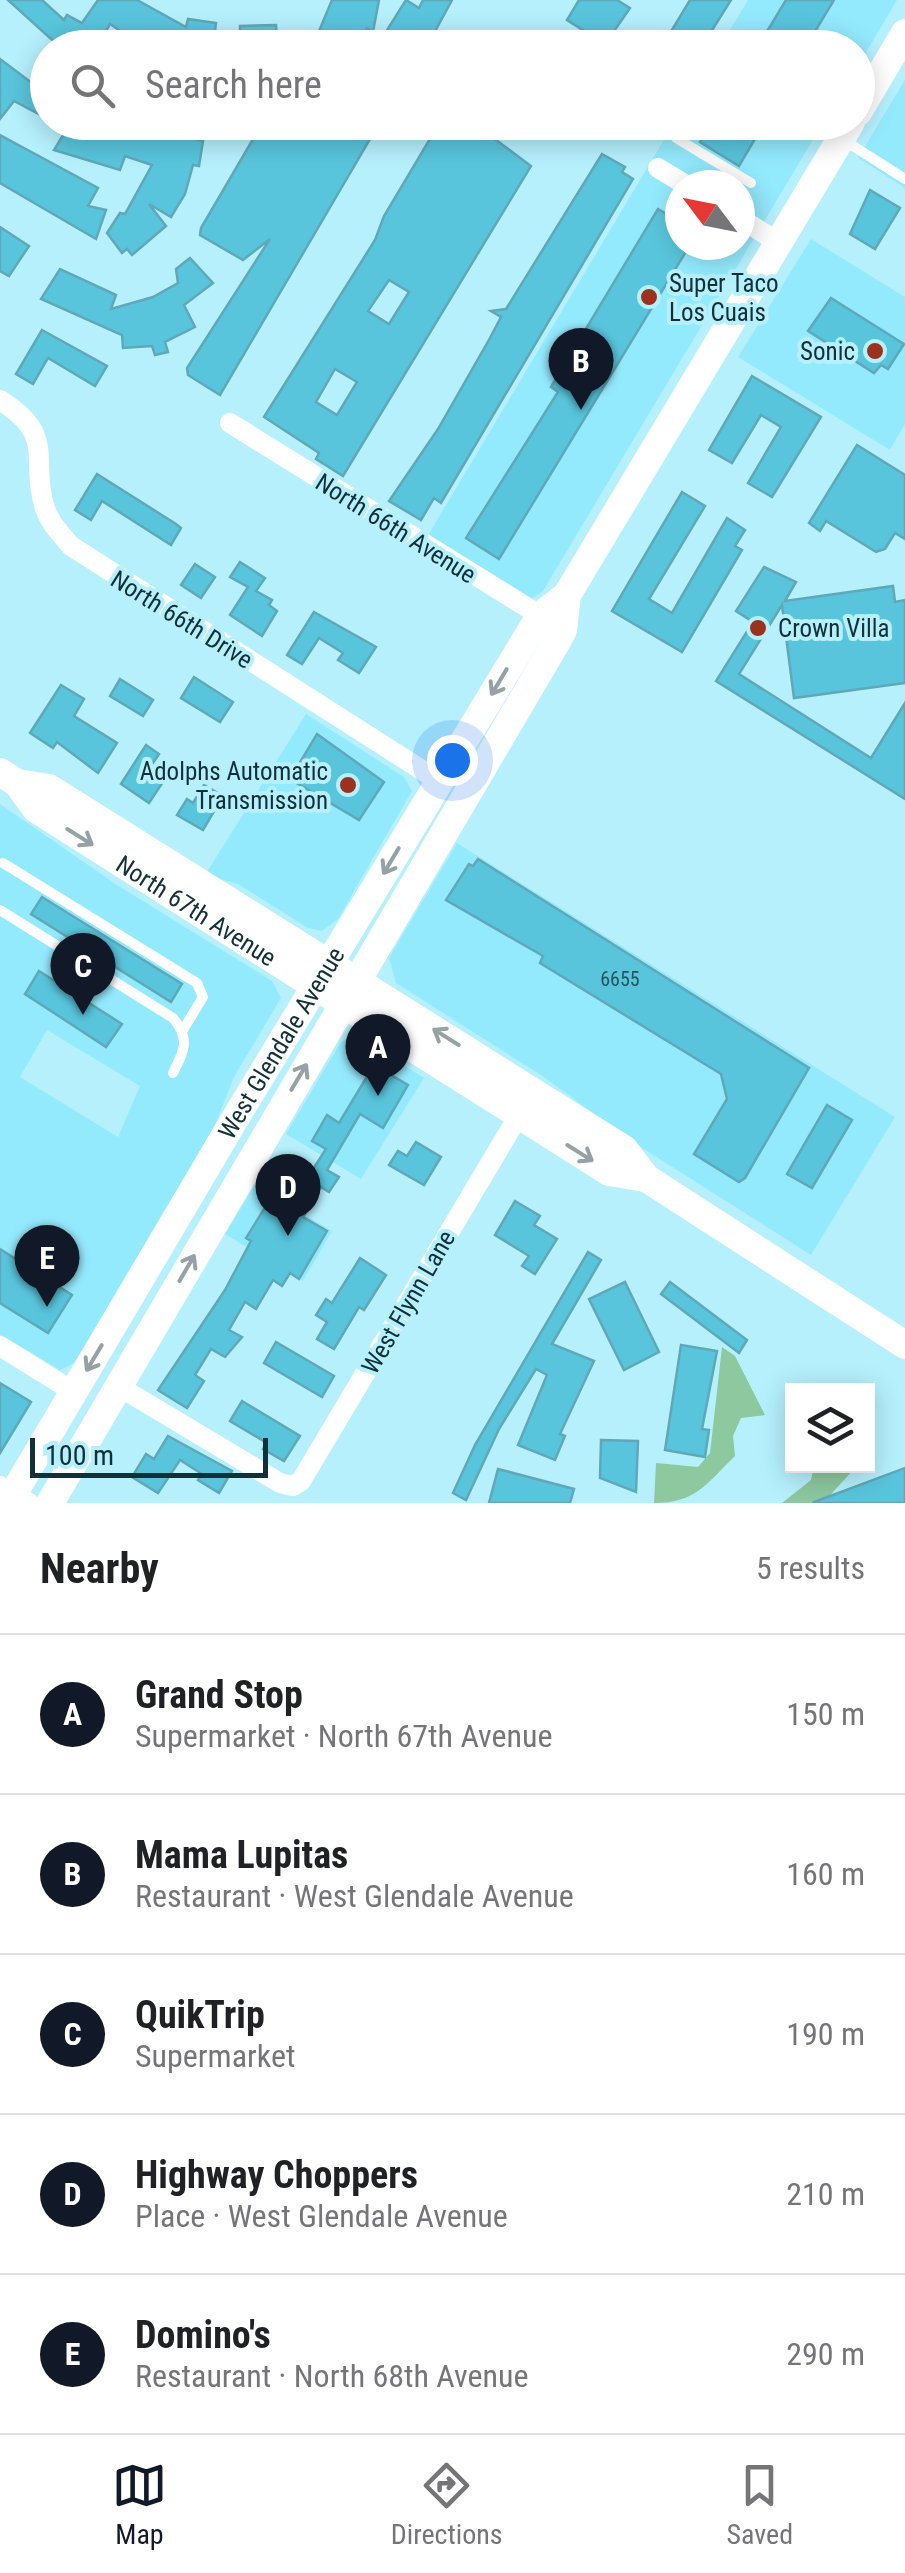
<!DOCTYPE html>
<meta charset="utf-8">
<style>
body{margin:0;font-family:"Roboto Condensed",sans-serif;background:#f2f2f2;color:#202124}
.controls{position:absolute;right:30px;bottom:30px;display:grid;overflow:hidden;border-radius:0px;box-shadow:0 5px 25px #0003}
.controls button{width:90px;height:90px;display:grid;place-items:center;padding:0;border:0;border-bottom:2px solid #e0e0e0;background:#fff;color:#202124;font:50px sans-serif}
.compass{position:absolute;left:665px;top:170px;width:90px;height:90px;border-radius:50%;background:#fff;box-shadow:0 5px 25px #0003;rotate:302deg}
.scale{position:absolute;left:30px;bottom:25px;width:238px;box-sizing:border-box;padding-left:10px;border:5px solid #113037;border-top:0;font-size:28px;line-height:35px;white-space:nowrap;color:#113037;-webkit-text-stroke:8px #b6f0fd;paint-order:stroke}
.you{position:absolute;left:452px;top:760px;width:35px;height:35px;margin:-25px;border:8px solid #fff;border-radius:50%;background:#1a73e8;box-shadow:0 0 0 15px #1a73e833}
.badge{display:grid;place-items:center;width:65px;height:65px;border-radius:50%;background:#111827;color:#fff;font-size:32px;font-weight:700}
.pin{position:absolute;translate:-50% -82px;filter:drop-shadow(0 2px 5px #0008)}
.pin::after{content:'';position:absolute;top:52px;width:35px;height:30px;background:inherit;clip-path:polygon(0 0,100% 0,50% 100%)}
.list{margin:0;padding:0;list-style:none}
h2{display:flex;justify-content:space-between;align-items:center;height:130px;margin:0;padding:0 40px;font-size:42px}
h2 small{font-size:32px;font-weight:400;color:#757577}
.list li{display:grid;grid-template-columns:65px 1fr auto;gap:30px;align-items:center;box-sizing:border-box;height:160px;padding:0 40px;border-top:2px solid #e0e0e0}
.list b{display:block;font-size:38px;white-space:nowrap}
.list p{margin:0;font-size:32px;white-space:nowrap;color:#757577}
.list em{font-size:32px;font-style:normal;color:#757577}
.icon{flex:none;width:55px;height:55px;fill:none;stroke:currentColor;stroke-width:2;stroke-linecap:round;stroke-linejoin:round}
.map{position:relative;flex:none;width:905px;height:1503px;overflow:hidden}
.search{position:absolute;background:#fff;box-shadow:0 5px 25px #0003;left:30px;right:30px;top:30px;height:110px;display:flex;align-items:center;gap:25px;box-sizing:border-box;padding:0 35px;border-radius:55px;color:#757577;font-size:38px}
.sheet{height:930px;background:#fff}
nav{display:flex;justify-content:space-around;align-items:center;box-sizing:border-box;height:140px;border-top:2px solid #e0e0e0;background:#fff;font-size:28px;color:#757577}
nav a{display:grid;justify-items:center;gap:5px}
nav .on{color:#111827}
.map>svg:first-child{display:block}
.built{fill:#94eafd;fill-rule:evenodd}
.green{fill:#8dc89f}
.building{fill:#59c5dc;stroke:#5fa8b8;stroke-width:2.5;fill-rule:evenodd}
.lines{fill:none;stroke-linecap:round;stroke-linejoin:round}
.service{stroke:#fff;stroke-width:10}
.minor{stroke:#fff;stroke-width:20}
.secondary{stroke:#fff;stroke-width:28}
.oneway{stroke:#94a2a5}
.poi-dot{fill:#9b321d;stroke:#b6f0fd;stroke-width:4}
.labels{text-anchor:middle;stroke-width:8;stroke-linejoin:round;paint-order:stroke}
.number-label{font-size:20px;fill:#235560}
.poi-label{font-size:25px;fill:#113037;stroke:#b6f0fd;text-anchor:start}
.street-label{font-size:25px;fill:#113037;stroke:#b6f0fd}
</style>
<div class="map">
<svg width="905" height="1503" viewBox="0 0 905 1503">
<rect width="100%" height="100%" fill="#b6f0fd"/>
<g class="built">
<path d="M 748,0 L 897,0 L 858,66 L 858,48 L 719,48 Z"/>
<path d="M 905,80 L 905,188 L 858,158 Z"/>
<path d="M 674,123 L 823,123 L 543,591 L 531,599 L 427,537 ZM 680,185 L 740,185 L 740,245 L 680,245 Z"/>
<path d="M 811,239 L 905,297 L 905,424 L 890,450 L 738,357 Z"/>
<path d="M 306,714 L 404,777 L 412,791 L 338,919 L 322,931 L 308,928 L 238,884 L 205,875 Z"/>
<path d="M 0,804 L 117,885 L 272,981 L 281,998 L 234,1077 L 215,1125 L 78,1361 L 60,1370 L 0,1334 ZM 47,1030 L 140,1086 L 118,1137 L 20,1077 Z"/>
<path d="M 457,843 L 895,1117 L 811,1255 L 625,1137 L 544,1077 L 396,983 L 389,958 Z"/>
<path d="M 350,1037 L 361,1038 L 424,1078 L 361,1179 L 286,1134 L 340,1043 Z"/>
<path d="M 255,1185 L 332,1231 L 303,1281 L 225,1234 Z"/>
</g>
<g class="green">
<path d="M 722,1347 L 735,1356 L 765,1415 L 741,1418 L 733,1436 L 735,1456 C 706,1484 696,1503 654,1503 L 656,1463 L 698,1467 L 710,1453 Z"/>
<path d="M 814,1466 L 855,1468 L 823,1503 L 782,1503 L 811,1480 Z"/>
</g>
<g class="building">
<path d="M 8,0 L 42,0 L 64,20 L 67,15 L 82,23 L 98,0 L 137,0 L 186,27 L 188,19 L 216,23 L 215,31 L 240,36 L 240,26 L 276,25 L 277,40 L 223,48 L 159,47 L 131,38 L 110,24 L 96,48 L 61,48 Z"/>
<path d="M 332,0 L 379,0 L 373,32 L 367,28 L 357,48 L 312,48 Z"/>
<path d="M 406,0 L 419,8 L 423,0 L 452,0 L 426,48 L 398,48 L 382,38 Z"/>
<path d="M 579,0 L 617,0 L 630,8 L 605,44 L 567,20 Z"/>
<path d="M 690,0 L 731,0 L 709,35 L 730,48 L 661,48 Z"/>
<path d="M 786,0 L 834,0 L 805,48 L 757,48 Z"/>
<path d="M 0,59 L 48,95 L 48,119 L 14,101 L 0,119 Z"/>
<path d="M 71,122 L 86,122 L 98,130 L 101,122 L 124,130 L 126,125 L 156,136 L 158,128 L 203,141 L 199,166 L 193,165 L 185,194 L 171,217 L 149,204 L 166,226 L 132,255 L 127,249 L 122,253 L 107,233 L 120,213 L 125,214 L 152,165 L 125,156 L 120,170 L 54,150 Z"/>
<path d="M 263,122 L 380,122 L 220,395 L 188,375 L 187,368 L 270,239 L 243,260 L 200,235 L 201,228 Z"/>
<path d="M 440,122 L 460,122 L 481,135 L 484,131 L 531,166 L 343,476 L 316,459 L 319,453 L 264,417 L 375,240 L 384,216 ZM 389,280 L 409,292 L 389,324 L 368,311 ZM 335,369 L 357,382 L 337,415 L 316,402 Z"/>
<path d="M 712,122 L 765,122 L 739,166 L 700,142 Z"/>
<path d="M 0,135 L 98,188 L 88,206 L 106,210 L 96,239 L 0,183 Z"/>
<path d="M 602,154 L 625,167 L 622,172 L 633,179 L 441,503 L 434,498 L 421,520 L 389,501 L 438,429 L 490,338 L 501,317 L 491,311 L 506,309 Z"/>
<path d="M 870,190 L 900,208 L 875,249 L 850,234 Z"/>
<path d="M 658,209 L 680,222 L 680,245 L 690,245 L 499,559 L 466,538 L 558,392 L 551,387 Z"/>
<path d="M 0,227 L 29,246 L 9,276 L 0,271 Z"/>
<path d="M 190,258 L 213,283 L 184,305 L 195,327 L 165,342 L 168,352 L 155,355 L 152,346 L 123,348 L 122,335 L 41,299 L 60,269 L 116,295 L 111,309 L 153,297 L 178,283 L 176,269 Z"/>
<path d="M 831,298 L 904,344 L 888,369 L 881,365 L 874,373 L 808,331 Z"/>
<path d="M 42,330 L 107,366 L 95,386 L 48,358 L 33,384 L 16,374 Z"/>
<path d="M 752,376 L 821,417 L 772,497 L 748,483 L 781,427 L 761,415 L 732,463 L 709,450 Z"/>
<path d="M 857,445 L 905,475 L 905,539 L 895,533 L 885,549 L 876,552 L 826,521 L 820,531 L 809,523 Z"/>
<path d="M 97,474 L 176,524 L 181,528 L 171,545 L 102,501 L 91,520 L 75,510 Z"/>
<path d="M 682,492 L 705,506 L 649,599 L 672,613 L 727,518 L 745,530 L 735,546 L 742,550 L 682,652 L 612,611 Z"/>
<path d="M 240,562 L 265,578 L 256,591 L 272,600 L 269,605 L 277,611 L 262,636 L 230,615 L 248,587 L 230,577 Z"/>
<path d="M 195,564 L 215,577 L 201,598 L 181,585 Z"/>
<path d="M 764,567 L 796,582 L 785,601 L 893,586 L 895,602 L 905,600 L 905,683 L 794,698 L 782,605 L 739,674 L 871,758 L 905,703 L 905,799 L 716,681 L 753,622 L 736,611 Z"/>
<path d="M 314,612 L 376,647 L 359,673 L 338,660 L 343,653 L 319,638 L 302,664 L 287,655 Z"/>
<path d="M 194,677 L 233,702 L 220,722 L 181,698 Z"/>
<path d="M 120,679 L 153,700 L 143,716 L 110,696 Z"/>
<path d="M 61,685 L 84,699 L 74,716 L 117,743 L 98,773 L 57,742 L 53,748 L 30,733 Z"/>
<path d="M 317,734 L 384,782 L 359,820 L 290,779 Z"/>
<path d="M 146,745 L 159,754 L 149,769 L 165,779 L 149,803 L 121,784 Z"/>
<path d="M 204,785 L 223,796 L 203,830 L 177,815 L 187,799 L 193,803 Z"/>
<path d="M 478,859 L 809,1068 L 745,1178 L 739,1182 L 694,1154 L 727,1099 L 721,1074 L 540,963 L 543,956 L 446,900 L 469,864 L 473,866 Z"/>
<path d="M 42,897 L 182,984 L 171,1002 L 31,914 Z"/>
<path d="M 39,971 L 122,1024 L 106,1047 L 25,994 Z"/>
<path d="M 374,1065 L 408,1085 L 383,1128 L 360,1114 L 327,1170 L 339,1177 L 329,1192 L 321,1187 L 303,1217 L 327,1231 L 299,1279 L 290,1273 L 282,1286 L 273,1280 L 256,1309 L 245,1302 L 229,1330 L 242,1337 L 225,1357 L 211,1349 L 195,1375 L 204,1381 L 187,1408 L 158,1390 L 225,1290 L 251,1241 L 246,1238 L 291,1166 L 308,1177 L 326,1149 L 312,1141 L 327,1115 L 339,1123 Z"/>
<path d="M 827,1105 L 852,1120 L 812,1188 L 787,1174 Z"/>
<path d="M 416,1142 L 441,1157 L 424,1185 L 389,1165 L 398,1151 L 407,1156 Z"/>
<path d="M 515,1201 L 540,1216 L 534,1225 L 557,1239 L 535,1274 L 522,1266 L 529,1256 L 495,1235 Z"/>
<path d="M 0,1249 L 72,1295 L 48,1333 L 0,1303 Z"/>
<path d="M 588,1252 L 601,1260 L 552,1344 L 594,1361 L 560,1434 L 565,1436 L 555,1460 L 518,1445 L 547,1375 L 536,1369 L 499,1429 L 466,1500 L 453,1493 L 475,1445 Z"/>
<path d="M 360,1258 L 386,1275 L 364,1310 L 359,1307 L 334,1349 L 317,1339 L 327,1322 L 316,1315 L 326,1299 L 332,1303 Z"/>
<path d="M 625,1282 L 659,1352 L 624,1370 L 589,1299 Z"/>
<path d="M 670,1282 L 747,1340 L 739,1353 L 661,1294 Z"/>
<path d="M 276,1342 L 334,1376 L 322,1397 L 264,1363 Z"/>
<path d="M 681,1345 L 717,1351 L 702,1429 L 709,1430 L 705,1457 L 665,1450 Z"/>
<path d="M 0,1383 L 31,1402 L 0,1453 Z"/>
<path d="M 242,1401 L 300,1436 L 284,1461 L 263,1449 L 267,1443 L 230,1421 Z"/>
<path d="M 168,1436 L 232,1471 L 219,1493 L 198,1480 L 202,1474 L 180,1460 L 158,1493 L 132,1477 L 146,1454 L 154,1459 Z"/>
<path d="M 601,1440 L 638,1441 L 636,1492 L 600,1478 Z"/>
<path d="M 905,1468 L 905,1503 L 815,1503 L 814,1502 Z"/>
<path d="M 498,1469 L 574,1489 L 570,1503 L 489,1503 Z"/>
</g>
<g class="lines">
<g class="service">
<path d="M 676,138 L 751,183"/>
<path d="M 842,139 L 905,179"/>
<path d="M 3,863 L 197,983 L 203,997 L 183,1030"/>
<path d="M 0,910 L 173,1018 C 191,1039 184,1051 173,1073"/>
</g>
<g class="minor">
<path d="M 658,168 L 686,185"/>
<path d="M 740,218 L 779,243"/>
<path d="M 0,400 C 57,436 30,457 44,505 C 48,521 60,533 71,546 L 439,781"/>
<path d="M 230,423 L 549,621"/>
<path d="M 0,1346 L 74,1392"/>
<path d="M 118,1386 L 280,1483 L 293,1486 L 301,1481 L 519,1115"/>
<path d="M 0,1486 L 29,1503"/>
</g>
<g class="secondary">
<path d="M 858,112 L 905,33"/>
<path d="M 0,772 L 17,783 L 49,788 L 624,1149 L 646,1178 L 905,1345"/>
<path id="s1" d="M 17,783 L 36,809 L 609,1172 L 646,1178"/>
<path id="s2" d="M 8,1503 L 239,1112 L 540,616 L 567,595 L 851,122"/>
<path d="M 50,1503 L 556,643 L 563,630 L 567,595"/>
</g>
</g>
<defs><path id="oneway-shaft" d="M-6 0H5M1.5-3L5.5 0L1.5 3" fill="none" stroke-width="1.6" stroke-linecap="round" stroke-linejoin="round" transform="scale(2.5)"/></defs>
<g class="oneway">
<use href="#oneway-shaft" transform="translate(499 682) rotate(121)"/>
<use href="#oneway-shaft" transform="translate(80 837) rotate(32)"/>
<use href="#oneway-shaft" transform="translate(391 861) rotate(121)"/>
<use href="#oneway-shaft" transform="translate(446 1037) rotate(-148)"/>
<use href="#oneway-shaft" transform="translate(299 1077) rotate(-59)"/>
<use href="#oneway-shaft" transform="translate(580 1153) rotate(32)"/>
<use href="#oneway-shaft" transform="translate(187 1268) rotate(-60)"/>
<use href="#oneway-shaft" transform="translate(94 1358) rotate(121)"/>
</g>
<g class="poi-dot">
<circle cx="649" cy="297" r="10"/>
<circle cx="875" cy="351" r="10"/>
<circle cx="758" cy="628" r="10"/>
<circle cx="348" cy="785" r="10"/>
</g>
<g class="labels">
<g class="number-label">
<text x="620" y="986">6655</text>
</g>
<g class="poi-label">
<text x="669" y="292">Super Taco<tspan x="669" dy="29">Los Cuais</tspan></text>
<text x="855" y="360" text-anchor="end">Sonic</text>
<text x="778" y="637">Crown Villa</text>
<text x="328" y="780" text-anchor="end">Adolphs Automatic<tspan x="328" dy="29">Transmission</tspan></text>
</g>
<g class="street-label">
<text transform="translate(396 528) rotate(32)" y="9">North 66th Avenue</text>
<text transform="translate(182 619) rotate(32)" y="9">North 66th Drive</text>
<text dy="9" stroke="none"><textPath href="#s1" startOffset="222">North 67th Avenue</textPath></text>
<text dy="9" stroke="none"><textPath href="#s2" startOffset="535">West Glendale Avenue</textPath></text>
<text transform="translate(408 1302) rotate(-60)" y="9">West Flynn Lane</text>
</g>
</g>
</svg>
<div class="controls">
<button><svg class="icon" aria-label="layers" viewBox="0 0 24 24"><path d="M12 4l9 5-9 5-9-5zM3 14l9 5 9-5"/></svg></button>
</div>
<svg class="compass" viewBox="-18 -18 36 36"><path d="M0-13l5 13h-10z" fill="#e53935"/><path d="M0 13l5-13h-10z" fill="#757577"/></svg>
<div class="scale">100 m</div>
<div class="you"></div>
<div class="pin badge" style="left:378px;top:1096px">A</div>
<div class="pin badge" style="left:581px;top:410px">B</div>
<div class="pin badge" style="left:83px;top:1015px">C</div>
<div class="pin badge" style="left:288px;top:1236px">D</div>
<div class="pin badge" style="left:47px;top:1307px">E</div>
<div class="search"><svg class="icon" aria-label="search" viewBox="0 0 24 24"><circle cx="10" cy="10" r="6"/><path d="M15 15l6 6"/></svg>Search here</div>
</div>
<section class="sheet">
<h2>Nearby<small>5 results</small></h2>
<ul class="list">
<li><span class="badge">A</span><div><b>Grand Stop</b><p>Supermarket · North 67th Avenue</p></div><em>150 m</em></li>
<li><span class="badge">B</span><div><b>Mama Lupitas</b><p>Restaurant · West Glendale Avenue</p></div><em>160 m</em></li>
<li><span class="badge">C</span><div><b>QuikTrip</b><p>Supermarket</p></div><em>190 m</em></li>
<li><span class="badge">D</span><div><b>Highway Choppers</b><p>Place · West Glendale Avenue</p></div><em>210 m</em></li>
<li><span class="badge">E</span><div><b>Domino's</b><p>Restaurant · North 68th Avenue</p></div><em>290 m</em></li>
</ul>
</section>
<nav>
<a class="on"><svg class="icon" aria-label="map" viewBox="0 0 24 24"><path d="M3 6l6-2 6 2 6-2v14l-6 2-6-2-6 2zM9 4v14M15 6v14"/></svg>Map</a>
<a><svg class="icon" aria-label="directions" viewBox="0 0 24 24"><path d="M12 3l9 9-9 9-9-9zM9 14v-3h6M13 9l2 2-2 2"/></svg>Directions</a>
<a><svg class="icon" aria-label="saved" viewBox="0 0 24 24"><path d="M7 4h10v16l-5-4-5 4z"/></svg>Saved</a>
</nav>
